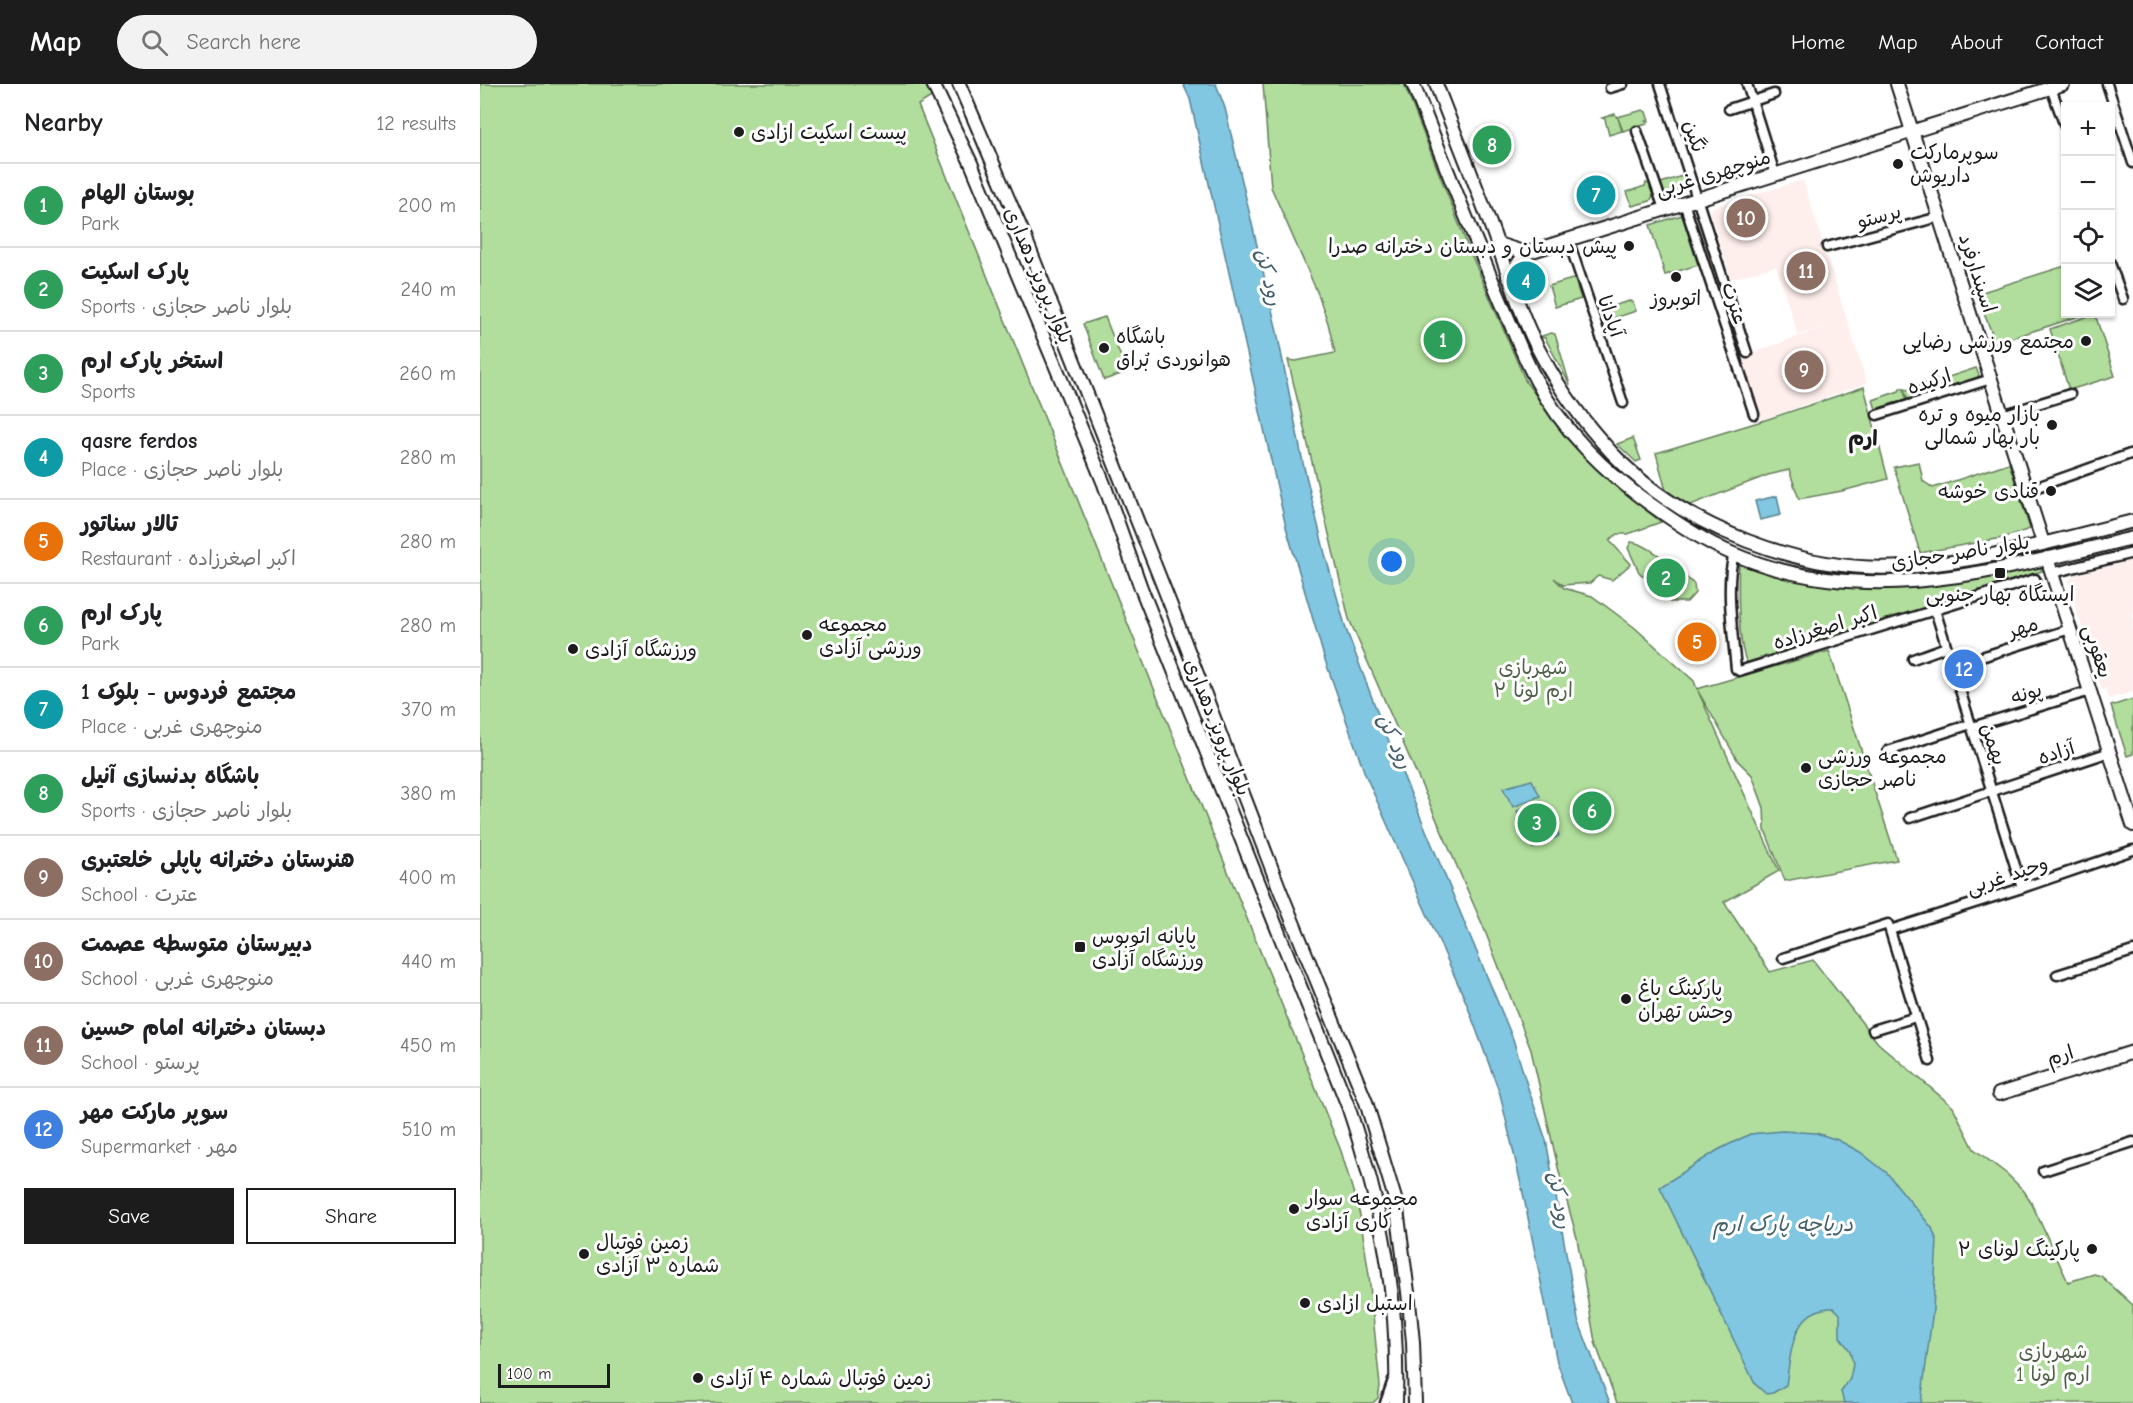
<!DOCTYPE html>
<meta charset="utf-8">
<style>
body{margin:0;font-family:"Comic Neue","Playpen Sans Arabic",sans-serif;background:#f2f2f2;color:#202124}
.controls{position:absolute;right:18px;top:18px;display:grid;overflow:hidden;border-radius:0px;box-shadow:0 2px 4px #0004}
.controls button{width:54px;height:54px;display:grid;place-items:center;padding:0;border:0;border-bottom:2px solid #e0e0e0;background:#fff;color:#202124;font:30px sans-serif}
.scale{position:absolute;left:18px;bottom:15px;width:112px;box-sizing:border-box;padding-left:6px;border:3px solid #1c1c1c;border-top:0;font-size:16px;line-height:21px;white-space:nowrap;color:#1c1c1c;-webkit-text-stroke:4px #fff;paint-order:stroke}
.you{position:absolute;left:912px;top:478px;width:21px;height:21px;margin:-15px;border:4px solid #fff;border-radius:50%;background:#1a73e8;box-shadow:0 0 0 9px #1a73e833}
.badge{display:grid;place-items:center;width:39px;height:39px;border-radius:50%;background:#1c1c1c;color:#fff;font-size:20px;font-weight:700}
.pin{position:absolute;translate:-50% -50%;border:3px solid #fff;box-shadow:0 2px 6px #0006}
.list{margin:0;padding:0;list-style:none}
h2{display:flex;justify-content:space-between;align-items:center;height:78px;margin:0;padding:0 24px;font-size:26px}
h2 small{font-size:20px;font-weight:400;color:#757577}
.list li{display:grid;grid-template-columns:39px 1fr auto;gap:18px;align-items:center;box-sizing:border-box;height:84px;padding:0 24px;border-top:2px solid #e0e0e0}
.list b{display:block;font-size:22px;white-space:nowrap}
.list p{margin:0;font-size:20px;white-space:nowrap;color:#757577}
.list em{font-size:20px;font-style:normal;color:#757577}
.actions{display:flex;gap:12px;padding:18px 24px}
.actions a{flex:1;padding:14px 0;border:2px solid #1c1c1c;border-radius:0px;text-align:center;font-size:21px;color:#1c1c1c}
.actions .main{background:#1c1c1c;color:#fff}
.icon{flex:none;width:33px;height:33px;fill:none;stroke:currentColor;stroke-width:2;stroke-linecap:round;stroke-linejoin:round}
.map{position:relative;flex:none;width:1653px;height:1319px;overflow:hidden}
header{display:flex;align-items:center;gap:36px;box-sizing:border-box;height:84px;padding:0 30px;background:#1c1c1c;color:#fff}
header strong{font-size:28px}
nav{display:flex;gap:33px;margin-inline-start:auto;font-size:21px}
.search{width:420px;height:54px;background:#f2f2f2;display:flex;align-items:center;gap:15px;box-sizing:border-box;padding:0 21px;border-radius:33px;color:#757577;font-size:22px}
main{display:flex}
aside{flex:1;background:#fff}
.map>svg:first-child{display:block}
.built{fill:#feefec}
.green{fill:#b1de9c;stroke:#667d5c;stroke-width:1.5}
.water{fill:#81c7e2;stroke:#598393;stroke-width:1.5}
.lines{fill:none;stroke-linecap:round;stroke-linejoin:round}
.street-casing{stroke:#1c1c1c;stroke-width:13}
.secondary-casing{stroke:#1c1c1c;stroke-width:16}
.street{stroke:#fff;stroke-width:8}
.secondary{stroke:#fff;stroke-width:12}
.poi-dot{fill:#1c1c1c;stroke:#fff;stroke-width:2}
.labels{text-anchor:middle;stroke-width:6;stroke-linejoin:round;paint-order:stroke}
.poi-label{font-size:20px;fill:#1c1c1c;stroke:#fff;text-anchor:start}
.street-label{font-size:20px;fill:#1c1c1c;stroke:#fff}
.park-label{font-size:20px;fill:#506049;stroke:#fff}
.water-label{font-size:21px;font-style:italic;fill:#44606b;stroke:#fff}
.neighbourhood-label{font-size:21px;font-weight:bold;fill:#1c1c1c;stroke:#fff}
</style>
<header>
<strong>Map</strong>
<div class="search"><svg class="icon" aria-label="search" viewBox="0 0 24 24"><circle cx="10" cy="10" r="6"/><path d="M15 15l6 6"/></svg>Search here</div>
<nav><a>Home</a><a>Map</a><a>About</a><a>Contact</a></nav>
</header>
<main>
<aside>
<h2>Nearby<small>12 results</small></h2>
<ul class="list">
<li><span class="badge" style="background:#2e9e5b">1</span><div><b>بوستان الهام</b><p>Park</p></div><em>200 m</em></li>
<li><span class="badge" style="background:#2e9e5b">2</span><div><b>پارک اسکیت</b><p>Sports · بلوار ناصر حجازی</p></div><em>240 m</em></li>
<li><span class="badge" style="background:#2e9e5b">3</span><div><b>استخر پارک ارم</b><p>Sports</p></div><em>260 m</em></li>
<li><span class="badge" style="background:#0f9aa8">4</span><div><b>qasre ferdos</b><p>Place · بلوار ناصر حجازی</p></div><em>280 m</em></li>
<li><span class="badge" style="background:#e8710a">5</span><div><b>تالار سناتور</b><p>Restaurant · اکبر اصغرزاده</p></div><em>280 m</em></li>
<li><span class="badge" style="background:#2e9e5b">6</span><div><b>پارک ارم</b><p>Park</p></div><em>280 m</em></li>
<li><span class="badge" style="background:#0f9aa8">7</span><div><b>مجتمع فردوس - بلوک 1</b><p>Place · منوچهری غربی</p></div><em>370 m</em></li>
<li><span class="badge" style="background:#2e9e5b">8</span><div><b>باشگاه بدنسازی آنیل</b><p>Sports · بلوار ناصر حجازی</p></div><em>380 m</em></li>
<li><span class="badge" style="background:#8d6e63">9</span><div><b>هنرستان دخترانه پاپلی خلعتبری</b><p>School · عترت</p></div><em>400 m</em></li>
<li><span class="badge" style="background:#8d6e63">10</span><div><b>دبیرستان متوسطه عصمت</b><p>School · منوچهری غربی</p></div><em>440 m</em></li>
<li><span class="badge" style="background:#8d6e63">11</span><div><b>دبستان دخترانه امام حسین</b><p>School · پرستو</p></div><em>450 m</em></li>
<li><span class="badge" style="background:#3f7fe0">12</span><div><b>سوپر مارکت مهر</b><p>Supermarket · مهر</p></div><em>510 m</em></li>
</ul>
<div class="actions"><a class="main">Save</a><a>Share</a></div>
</aside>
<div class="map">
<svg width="1653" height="1319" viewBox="0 0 1653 1319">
<rect width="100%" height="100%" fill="#fff"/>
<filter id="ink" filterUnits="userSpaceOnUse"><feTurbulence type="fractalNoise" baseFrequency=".0167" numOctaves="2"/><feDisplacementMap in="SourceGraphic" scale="12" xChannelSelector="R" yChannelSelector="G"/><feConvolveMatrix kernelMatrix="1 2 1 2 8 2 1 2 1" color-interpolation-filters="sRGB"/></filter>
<g filter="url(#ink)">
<g class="built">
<path d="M 1323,96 L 1387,299 L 1281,336 L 1261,273 L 1347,242 L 1318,251 L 1296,182 L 1251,195 L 1230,129 L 1233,123 Z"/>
<path d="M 1653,476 L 1653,608 L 1628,615 L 1625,606 L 1637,602 L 1622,606 L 1588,499 L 1593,491 Z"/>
</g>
<g class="green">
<path d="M 0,0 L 445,0 L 453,12 L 438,21 L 861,1067 L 880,1131 L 889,1191 L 900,1302 L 898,1314 L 893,1319 L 0,1319 Z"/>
<path d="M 783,0 L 924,0 L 988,163 L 1046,298 L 1084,349 L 1124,393 L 1181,438 L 1148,450 L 1138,450 L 1129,456 L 1151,480 L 1132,496 L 1118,492 L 1110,499 L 1083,501 L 1074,494 L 1084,504 L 1112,512 L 1154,543 L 1214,597 L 1217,605 L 1349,567 L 1417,776 L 1305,797 L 1285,746 L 1284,724 L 1272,691 L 1258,677 L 1218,607 L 1299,787 L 1244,818 L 1290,888 L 1333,876 L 1398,959 L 1473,1023 L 1494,1065 L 1527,1090 L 1544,1107 L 1552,1120 L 1588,1198 L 1614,1190 L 1621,1192 L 1653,1221 L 1653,1319 L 1137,1319 L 1115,1258 L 1097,1154 L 1080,1092 L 1051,966 L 1003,842 L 869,535 L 808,276 L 816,277 L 855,269 L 848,239 L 838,210 L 791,103 Z"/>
<path d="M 1163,26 L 1166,28 L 1169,37 L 1166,37 L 1167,40 L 1143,47 L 1138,34 L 1142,47 L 1129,51 L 1125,35 L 1122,34 L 1135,30 L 1137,34 L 1137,33 Z"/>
<path d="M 1202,92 L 1206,102 L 1202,108 L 1189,111 L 1184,109 L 1181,101 L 1178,100 Z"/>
<path d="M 1166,99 L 1169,100 L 1173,112 L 1170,117 L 1152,122 L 1147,108 L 1165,102 Z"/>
<path d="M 1202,131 L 1218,181 L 1185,191 L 1170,141 Z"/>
<path d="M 1585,182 L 1586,230 L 1606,230 L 1516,259 L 1496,210 Z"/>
<path d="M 1092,195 L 1095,196 L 1101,215 L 1075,223 L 1069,202 Z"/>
<path d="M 1149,217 L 1153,218 L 1156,227 L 1122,238 L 1119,229 L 1115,227 Z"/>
<path d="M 1615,230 L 1635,292 L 1589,306 L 1570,245 Z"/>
<path d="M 625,233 L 647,288 L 624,296 L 603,240 Z"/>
<path d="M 1071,249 L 1075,250 L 1090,301 L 1065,254 L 1059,253 Z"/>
<path d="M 1496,284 L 1499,291 L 1497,294 L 1428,316 L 1424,306 L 1426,315 L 1396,325 L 1393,316 L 1419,307 L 1421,304 L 1427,306 L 1462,294 L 1463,295 Z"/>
<path d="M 1384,303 L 1408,395 L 1362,407 L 1319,415 L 1309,386 L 1288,391 L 1208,422 L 1186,407 L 1176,369 L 1282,337 Z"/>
<path d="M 1153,354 L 1161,376 L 1156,378 L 1137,360 Z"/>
<path d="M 1439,378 L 1443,397 L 1453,404 L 1529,379 L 1550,445 L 1522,454 L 1440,469 L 1414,383 Z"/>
<path d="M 1151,458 C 1169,459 1199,488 1214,500 L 1215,509 L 1207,518 L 1190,518 L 1159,488 L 1148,464 Z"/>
<path d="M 1259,478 C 1283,485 1308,494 1333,499 C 1410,513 1485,496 1560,482 L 1562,487 L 1269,581 C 1257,570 1258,496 1259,478 Z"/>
<path d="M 1653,615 L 1653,670 L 1647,672 L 1631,622 Z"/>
</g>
<g class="water">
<path d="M 703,0 L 736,0 L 745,24 L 796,243 L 823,379 L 845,470 L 866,545 L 903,643 L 1033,955 L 1047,1001 L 1066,1056 L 1098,1236 L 1130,1319 L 1092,1319 L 1077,1278 L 1043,1109 L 1020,1010 L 986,918 L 885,690 L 844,573 L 806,443 L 710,15 Z"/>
<path d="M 1297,412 L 1301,431 L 1280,436 L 1275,417 Z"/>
<path d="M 1052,696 L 1060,712 L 1033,723 L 1023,704 Z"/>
<path d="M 1060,716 L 1079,752 L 1053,764 L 1037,727 Z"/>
<path d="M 1302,1047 L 1336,1049 L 1358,1056 L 1380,1068 L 1407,1089 L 1452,1144 L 1457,1157 L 1453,1225 L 1441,1319 L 1364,1319 L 1361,1308 L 1370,1295 L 1373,1280 L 1370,1267 L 1360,1253 L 1360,1230 L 1354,1224 C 1312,1223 1311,1269 1306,1301 L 1293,1309 L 1286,1310 L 1275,1300 L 1180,1103 L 1238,1066 L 1270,1050 Z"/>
</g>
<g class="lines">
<g class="street-casing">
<g id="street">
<path d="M 1180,0 L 1267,269"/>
<path d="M 1267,0 L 1295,90"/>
<path d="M 1627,0 L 1653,79"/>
<path d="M 1130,4 L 1143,0"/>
<path d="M 1571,4 L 1586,45"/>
<path d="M 1249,25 L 1294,10"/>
<path d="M 1157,47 L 1184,125"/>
<path d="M 1204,119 L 1274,330"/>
<path d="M 1088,155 L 1143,319"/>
<path d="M 1347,163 L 1459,133"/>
<path d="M 1630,179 L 1643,215"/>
<path d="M 1397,331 L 1511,295"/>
<path d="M 1522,331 L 1590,310"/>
<path d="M 1546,407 L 1653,369"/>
<path d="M 1254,470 C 1245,500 1253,552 1256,585 L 1259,587 L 1555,495"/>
<path d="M 1572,489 L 1653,469"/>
<path d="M 1455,526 L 1542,804"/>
<path d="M 1433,575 L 1466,563"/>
<path d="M 1473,582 L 1590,545"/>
<path d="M 1492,643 L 1610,607"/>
<path d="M 1408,667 L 1491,640"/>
<path d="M 1430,734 L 1630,668"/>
<path d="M 1410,846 L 1542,804 L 1653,766"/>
<path d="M 1303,874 L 1408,840 L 1450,977"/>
<path d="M 1577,891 L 1653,867"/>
<path d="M 1393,946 L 1436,933"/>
<path d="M 1563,1087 L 1653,1058"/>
<path d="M 905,1319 L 913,1296"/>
</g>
</g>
<g class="secondary-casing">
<g id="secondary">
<path d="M 453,0 L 491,79 L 576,283 L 624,400 L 661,504 L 868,1022 C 902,1123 919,1213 916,1319"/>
<path d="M 479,0 L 546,156 L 691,522 L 800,806 L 886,1018 L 916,1118 L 928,1208 L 933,1258 L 935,1319"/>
<path d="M 933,0 C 963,76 993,152 1025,227 C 1035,250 1044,274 1056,296 C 1081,345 1125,388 1170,420 C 1195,438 1222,456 1251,469 C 1385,527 1519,486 1653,454"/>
<path d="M 956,0 C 976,53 998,105 1017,159 C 1031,197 1042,236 1062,272 C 1081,308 1105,340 1133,370 C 1203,444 1324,490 1424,483 C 1502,478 1578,456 1653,437"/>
<path d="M 1417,0 L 1563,459"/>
<path d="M 1018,160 L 1046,169"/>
<path d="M 1046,169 L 1583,0"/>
<path d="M 1028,193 L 1046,169"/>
<path d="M 1567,474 L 1653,741"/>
<path d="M 1519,1010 L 1653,968"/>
</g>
</g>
<use href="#street" class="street"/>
<use href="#secondary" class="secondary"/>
</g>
</g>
<g class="poi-dot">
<circle cx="259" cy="48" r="6"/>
<circle cx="1418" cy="80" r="6"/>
<circle cx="1149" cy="162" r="6"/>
<circle cx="1196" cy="193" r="6"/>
<circle cx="1606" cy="257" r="6"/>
<circle cx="624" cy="264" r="6"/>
<circle cx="1572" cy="341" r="6"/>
<circle cx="1571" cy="407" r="6"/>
<rect x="1514" y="483" width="12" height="12" rx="3"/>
<circle cx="327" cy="551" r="6"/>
<circle cx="93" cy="565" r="6"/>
<circle cx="1326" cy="684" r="6"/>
<rect x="594" y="857" width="12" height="12" rx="3"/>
<circle cx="1146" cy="915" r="6"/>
<circle cx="814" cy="1125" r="6"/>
<circle cx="1612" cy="1165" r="6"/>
<circle cx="104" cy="1170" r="6"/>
<circle cx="825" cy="1219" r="6"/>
<circle cx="218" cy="1294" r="6"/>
</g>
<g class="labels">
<g class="poi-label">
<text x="271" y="55">پیست اسکیت ازادی</text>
<text x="1430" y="75">سوپرمارکت<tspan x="1430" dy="23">داریوش</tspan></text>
<text x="1137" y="169" text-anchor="end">پیش دبستان و دبستان دخترانه صدرا</text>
<text x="1196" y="221" text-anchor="middle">اتوبروز</text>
<text x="636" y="259">باشگاه<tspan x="636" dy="23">هوانوردی بُراق</tspan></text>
<text x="1594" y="264" text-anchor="end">مجتمع ورزشی رضایی</text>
<text x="1560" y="337" text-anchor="end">بازار میوه و تره<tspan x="1560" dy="23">بار بهار شمالی</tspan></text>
<text x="1559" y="414" text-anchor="end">قنادی خوشه</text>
<text x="1520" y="517" text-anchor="middle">ایستگاه بهار جنوبی</text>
<text x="339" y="547">مجموعه<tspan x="339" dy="23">ورزشی آزادی</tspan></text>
<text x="105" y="572">ورزشگاه آزادی</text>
<text x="1338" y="679">مجموعه ورزشی<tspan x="1338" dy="23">ناصر حجازی</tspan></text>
<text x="612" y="859">پایانه اتوبوس<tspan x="612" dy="23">ورزشگاه آزادی</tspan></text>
<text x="1158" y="911">پارکینگ باغ<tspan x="1158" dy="23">وحش تهران</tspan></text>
<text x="826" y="1121">مجموعه سوار<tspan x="826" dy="23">کاری آزادی</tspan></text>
<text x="116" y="1165">زمین فوتبال<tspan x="116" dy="23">شماره ۳ آزادی</tspan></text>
<text x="1600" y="1172" text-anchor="end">پارکینگ لونای ۲</text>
<text x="837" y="1226">استبل ازادی</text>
<text x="230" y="1301">زمین فوتبال شماره ۴ آزادی</text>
</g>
<g class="street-label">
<text transform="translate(1215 52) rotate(72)" y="7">نگین</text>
<text transform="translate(1233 89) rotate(-17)" y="7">منوچهری غربی</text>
<text transform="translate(1399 132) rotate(-15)" y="7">پرستو</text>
<text transform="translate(1498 189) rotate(72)" y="7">اسپندارفرد</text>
<text transform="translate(559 191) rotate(67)" y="7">بلوار پرویز دهداری</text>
<text transform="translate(1255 219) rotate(72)" y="7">عترت</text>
<text transform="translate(1131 232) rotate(71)" y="7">آپادانا</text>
<text transform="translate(1449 297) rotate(-18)" y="7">ارکیده</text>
<text transform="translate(1480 468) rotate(-9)" y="7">بلوار ناصر حجازی</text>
<text transform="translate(1345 543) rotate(-17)" y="7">اکبر اصغرزاده</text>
<text transform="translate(1543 543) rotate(-18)" y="7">مهر</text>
<text transform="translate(1618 567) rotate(72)" y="7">یعقوبی</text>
<text transform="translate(1546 609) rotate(-17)" y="7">پونه</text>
<text transform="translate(738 643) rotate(68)" y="7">بلوار پرویز دهداری</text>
<text transform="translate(1514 660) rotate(72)" y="7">بهمن</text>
<text transform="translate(1576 668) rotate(-18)" y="7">آزاده</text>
<text transform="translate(1527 791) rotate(-18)" y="7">وحید غربی</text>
<text transform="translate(1580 971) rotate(-18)" y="7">ارم</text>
</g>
<g class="park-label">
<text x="1053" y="590">شهربازی<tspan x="1053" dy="23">ارم لونا ۲</tspan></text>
<text x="1573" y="1274">شهربازی<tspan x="1573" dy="23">ارم لونا 1</tspan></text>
</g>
<g class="water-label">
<text transform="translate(789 193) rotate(77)" y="7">رود کن</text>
<text transform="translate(915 657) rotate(66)" y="7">رود کن</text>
<text transform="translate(1080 1116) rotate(80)" y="7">رود کن</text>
<text x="1303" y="1147">دریاچه پارک ارم</text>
</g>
<g class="neighbourhood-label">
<text x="1383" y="361">ارم</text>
</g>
</g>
</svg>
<div class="controls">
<button>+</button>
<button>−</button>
<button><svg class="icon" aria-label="locate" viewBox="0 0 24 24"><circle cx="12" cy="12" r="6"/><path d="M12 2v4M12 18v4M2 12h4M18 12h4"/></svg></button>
<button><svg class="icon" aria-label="layers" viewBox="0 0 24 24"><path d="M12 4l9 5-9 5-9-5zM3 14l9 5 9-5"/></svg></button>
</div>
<div class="scale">100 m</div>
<div class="you"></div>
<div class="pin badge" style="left:963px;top:256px;background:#2e9e5b">1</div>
<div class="pin badge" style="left:1186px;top:494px;background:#2e9e5b">2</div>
<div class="pin badge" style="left:1057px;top:739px;background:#2e9e5b">3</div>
<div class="pin badge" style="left:1046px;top:197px;background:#0f9aa8">4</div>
<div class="pin badge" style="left:1217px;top:558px;background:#e8710a">5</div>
<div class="pin badge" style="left:1112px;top:727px;background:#2e9e5b">6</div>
<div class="pin badge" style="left:1116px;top:111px;background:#0f9aa8">7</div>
<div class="pin badge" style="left:1012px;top:61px;background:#2e9e5b">8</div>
<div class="pin badge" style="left:1324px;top:286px;background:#8d6e63">9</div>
<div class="pin badge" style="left:1266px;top:134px;background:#8d6e63">10</div>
<div class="pin badge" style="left:1326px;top:187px;background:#8d6e63">11</div>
<div class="pin badge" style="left:1484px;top:585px;background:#3f7fe0">12</div>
</div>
</main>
